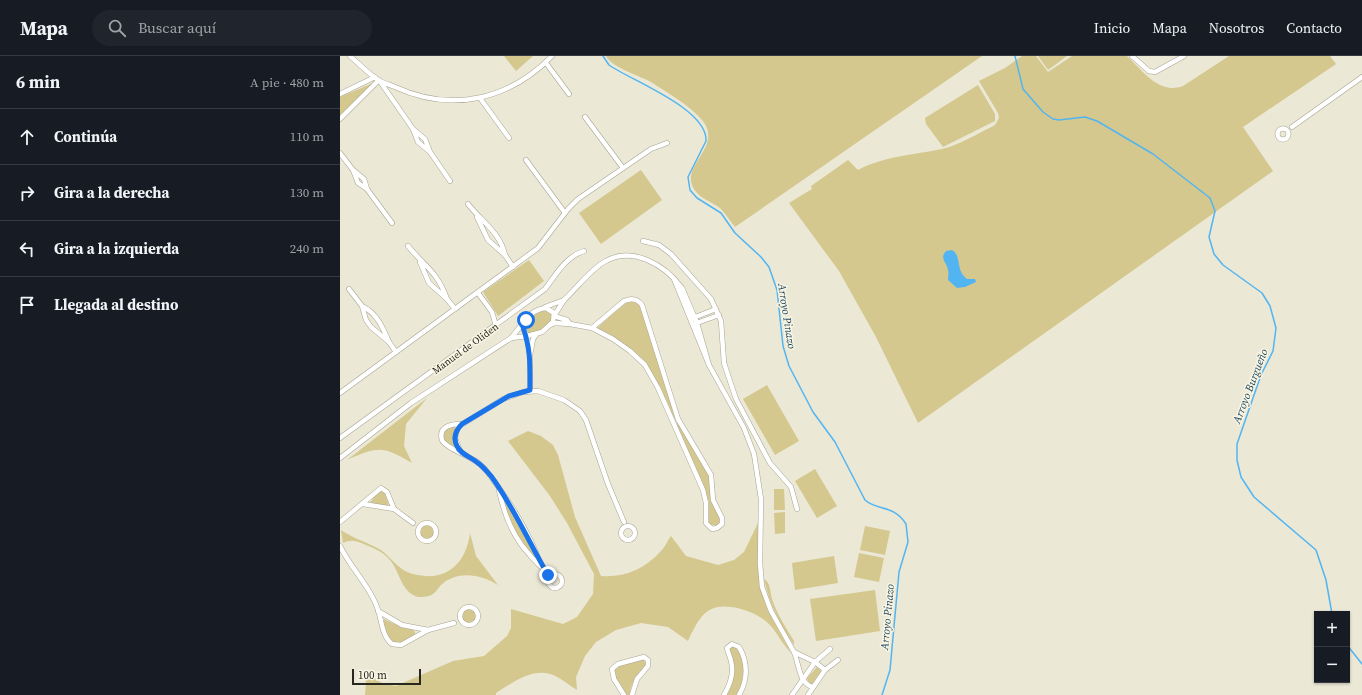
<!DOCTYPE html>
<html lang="es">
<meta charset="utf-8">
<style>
body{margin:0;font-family:"Source Serif 4",serif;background:#20242c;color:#f1f3f6}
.controls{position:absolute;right:12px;bottom:12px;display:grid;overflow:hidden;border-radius:0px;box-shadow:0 1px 3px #0004}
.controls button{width:36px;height:36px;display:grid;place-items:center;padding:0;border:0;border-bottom:1px solid #363941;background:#171b24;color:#f1f3f6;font:20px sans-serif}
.scale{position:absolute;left:12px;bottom:10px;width:69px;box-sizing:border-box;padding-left:4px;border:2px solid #282720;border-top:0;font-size:11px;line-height:14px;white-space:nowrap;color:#282720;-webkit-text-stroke:3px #f9f5e3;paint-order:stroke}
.stop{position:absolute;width:12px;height:12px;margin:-9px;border:3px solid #1a73e8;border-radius:50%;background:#fff}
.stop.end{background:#1a73e8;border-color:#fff;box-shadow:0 1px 4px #0008}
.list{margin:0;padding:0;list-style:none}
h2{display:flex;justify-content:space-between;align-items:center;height:52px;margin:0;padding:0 16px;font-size:17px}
h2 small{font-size:13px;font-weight:400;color:#9ea1a6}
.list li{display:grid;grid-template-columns:26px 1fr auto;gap:12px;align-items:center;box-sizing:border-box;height:56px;padding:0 16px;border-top:1px solid #363941}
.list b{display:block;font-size:15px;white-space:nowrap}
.list em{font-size:13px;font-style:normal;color:#9ea1a6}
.icon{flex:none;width:22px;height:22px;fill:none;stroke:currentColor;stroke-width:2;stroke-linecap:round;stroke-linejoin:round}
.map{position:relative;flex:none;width:1022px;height:639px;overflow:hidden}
header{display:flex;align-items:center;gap:24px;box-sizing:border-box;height:56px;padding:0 20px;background:#171b24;border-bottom:1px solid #363941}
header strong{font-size:19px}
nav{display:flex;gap:22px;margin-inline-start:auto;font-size:14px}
.search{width:280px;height:36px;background:#20242c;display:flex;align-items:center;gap:10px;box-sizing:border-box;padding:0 14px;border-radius:22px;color:#9ea1a6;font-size:15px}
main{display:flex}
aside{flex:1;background:#171b24}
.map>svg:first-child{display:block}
.green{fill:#d4c88e}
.water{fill:#52b5f2}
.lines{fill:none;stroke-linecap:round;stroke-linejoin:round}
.stream{stroke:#52b5f2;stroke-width:1.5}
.minor-casing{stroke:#a8a493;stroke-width:5.5}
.minor{stroke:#fff;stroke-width:4.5}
.route{stroke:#1a73e8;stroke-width:5}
.labels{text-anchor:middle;stroke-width:3;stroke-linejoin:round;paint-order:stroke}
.street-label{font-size:10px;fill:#282720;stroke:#f9f5e3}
.water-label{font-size:11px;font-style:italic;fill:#1d465f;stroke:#f9f5e3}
</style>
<header>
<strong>Mapa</strong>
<div class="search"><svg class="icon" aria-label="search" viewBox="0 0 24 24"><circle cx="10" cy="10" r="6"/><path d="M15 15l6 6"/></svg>Buscar aquí</div>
<nav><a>Inicio</a><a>Mapa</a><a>Nosotros</a><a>Contacto</a></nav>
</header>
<main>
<aside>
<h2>6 min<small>A pie · 480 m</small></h2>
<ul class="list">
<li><svg class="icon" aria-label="ahead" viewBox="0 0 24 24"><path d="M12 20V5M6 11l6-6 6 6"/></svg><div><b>Continúa</b></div><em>110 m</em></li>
<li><svg class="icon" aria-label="right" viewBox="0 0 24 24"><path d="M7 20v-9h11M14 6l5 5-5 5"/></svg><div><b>Gira a la derecha</b></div><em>130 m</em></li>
<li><svg class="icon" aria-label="left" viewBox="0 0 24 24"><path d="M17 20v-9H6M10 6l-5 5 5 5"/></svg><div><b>Gira a la izquierda</b></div><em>240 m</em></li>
<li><svg class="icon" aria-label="arrive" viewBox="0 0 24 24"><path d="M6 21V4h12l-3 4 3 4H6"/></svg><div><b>Llegada al destino</b></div></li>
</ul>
</aside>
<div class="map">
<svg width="1022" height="639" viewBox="0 0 1022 639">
<rect width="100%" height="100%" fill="#ebe8d6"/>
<g class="green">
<path d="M 164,0 L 193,0 L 176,15 Z"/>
<path d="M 266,0 L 642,0 L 395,171 C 390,165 386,158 380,152 C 371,145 357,142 352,129 C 344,107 383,89 362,64 C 349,49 328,37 311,26 C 300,20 271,11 266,0 Z"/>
<path d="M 682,0 L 696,0 L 708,16 L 732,0 L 787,0 C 803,15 819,39 843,30 L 889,0 L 990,0 L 996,8 L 903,71 L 933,115 L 578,367 L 536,281 L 499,215 L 449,147 L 472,133 L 471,130 L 508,104 L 518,114 C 544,100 574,99 602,93 C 617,90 641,76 655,69 L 659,62 L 658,57 L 639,25 L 665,12 Z"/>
<path d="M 698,0 L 727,0 L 708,14 Z"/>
<path d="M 33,27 L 0,59 L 0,41 Z"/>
<path d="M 638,29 L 655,58 L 655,65 L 603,91 L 586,68 L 585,62 Z"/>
<path d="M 301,114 L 322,144 L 261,188 L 239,157 Z"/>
<path d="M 189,204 L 204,225 L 158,260 L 143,236 Z"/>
<path d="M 289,245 L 299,248 L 302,254 L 335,362 L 334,362 C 321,330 311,309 283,287 C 276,281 263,279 257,272 L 278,253 Z"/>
<path d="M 203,255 L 209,255 L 212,258 L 212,264 L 200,276 L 188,277 L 185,272 C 187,263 195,258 203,255 Z"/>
<path d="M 427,329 L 459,385 L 435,399 L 403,343 Z"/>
<path d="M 87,342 L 66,368 L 64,390 L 72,407 C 42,390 39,390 7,404 Z"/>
<path d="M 337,367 L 339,367 L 350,388 L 369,418 L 372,445 L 380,461 L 380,467 L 377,470 L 369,468 L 369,446 L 338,375 Z"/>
<path d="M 109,370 L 117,370 L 114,379 L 115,392 L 104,385 L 103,377 Z"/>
<path d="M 188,375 L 201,380 L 213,389 L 218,399 L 235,461 L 261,520 C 283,522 305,513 320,496 C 325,492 327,485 331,480 L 346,500 L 378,509 L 394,504 L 404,496 L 418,467 L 421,532 L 427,553 L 451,597 C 442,588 437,576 429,568 C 421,560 411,556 401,553 C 369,545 361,557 348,585 L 328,571 L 301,567 L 276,574 L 256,586 L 245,600 L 236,621 L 237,634 C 230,630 226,626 219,622 C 197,608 175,625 156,637 L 156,639 L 25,639 L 26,627 L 24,617 L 42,627 L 56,630 L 113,605 L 144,600 L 167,580 L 171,572 L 171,553 L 223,568 L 237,561 L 253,538 L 254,518 L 227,467 L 210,440 L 168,385 Z"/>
<path d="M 475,413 L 497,450 L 477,462 L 455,425 Z"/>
<path d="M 434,433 L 444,433 L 445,454 L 434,454 Z"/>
<path d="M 39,434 L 44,435 L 49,450 L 30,447 Z"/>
<path d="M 164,443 L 177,463 L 197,504 C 181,488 166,466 164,443 Z"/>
<path d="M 445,456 L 445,477 L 435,478 L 434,457 Z"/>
<circle cx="87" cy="476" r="7"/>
<path d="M 525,470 L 550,475 L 545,499 L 520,494 Z"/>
<path d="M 1,474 C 12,482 27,486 39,493 C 48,498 53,507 62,513 C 69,518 77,519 85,520 C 112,522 127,502 130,477 L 136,500 L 158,529 C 141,518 117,514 101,529 C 98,532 96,536 93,538 C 89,541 79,542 75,540 C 60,533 60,515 49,503 C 43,496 34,492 26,489 C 17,485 11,483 3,487 Z"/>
<path d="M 519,497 L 544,502 L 539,526 L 514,521 Z"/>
<path d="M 494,500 L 498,527 L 455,534 L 452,507 Z"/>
<path d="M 424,523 C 431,527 430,536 432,543 C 437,558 446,572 454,585 L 454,589 C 440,568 429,547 424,523 Z"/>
<path d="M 535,534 L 540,575 L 476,585 L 470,543 Z"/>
<circle cx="129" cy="560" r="7"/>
<path d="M 44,563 L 54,568 L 73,574 L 75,576 L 75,579 L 59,588 L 51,586 L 43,569 Z"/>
<path d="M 393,590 C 408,599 404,626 397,639 L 387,639 L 392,624 L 388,594 Z"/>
<path d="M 303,603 L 306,608 C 301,621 291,621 290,639 L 285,639 L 275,622 L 274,614 L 276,611 Z"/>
<path d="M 477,611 L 481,615 L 472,628 L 469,628 L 467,622 Z"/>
</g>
<path class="water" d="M 612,194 C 622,199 615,214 627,223 L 635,223 L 636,226 L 625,231 L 617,232 L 608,224 C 608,221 609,217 608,214 C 607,206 599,203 606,195 Z"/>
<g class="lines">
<g class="stream">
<path d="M 263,0 L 269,9 C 292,25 368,53 366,85 L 348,121 L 350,134 L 357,142 L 381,157 L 395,177 L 421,201 L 429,211 L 437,234 L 443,290 L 449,310 L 473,356 L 495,386 L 525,444 C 537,455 553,448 566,468 L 568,486 L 559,516 L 550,614 L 542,639"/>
<path d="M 675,0 L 683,33 L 703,56 L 713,63 L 719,64 L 745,61 L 757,65 L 813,98 L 870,142 L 875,155 L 869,181 L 874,198 L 883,209 L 922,237 L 930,250 L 936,272 L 933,295 L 921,319 L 897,388 L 897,404 L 901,421 L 914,441 L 976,494 L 986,524 L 992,558"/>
<path d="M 1007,589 L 1022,608"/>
</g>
<g class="minor-casing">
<g id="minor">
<path d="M 10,0 C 19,8 28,17 38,24 C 43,27 50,29 55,31 C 112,57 169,44 212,0"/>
<path d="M 792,0 L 809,15 L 815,16 L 844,0"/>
<path d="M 206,7 L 229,38"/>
<path d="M 0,38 L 35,21"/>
<path d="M 140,42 L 169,82"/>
<path d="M 245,61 L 283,112"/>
<path d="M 0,63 L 39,24 L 73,73"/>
<path d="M 952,71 L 1022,21"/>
<circle cx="943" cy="78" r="5.5"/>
<path d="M 90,96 L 78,86 L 73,73 L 85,83 L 90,96 L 110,125"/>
<path d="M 0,97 L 13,114 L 18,127 L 27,133 L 24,123 L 13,114"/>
<path d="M 186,104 L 225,157"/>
<path d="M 27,133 L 52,167"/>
<path d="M 128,148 C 141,165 160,176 165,199 L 148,184 L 137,161"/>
<path d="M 303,185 L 319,189 L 331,198 L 371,243 L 381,265 L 384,307 L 396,343 L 430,407 L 451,431 L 457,453"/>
<path d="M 68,190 C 85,211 97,215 107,243 L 89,227 L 80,206"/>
<path d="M 165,199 L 173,211"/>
<path d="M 9,233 L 22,250 L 26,264 L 31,271 L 49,286 C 43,272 37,257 22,250"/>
<path d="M 138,237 L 152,256 L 156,270"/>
<path d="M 107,243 L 115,253"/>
<path d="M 224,244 C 237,232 249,215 264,206 C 292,189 325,209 342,232 L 357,267 L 369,309 L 334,223"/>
<path d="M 205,251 L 224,244 L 214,260 L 227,264 L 230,268 L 215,267 L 210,269"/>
<path d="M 206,252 L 214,257 L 213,266 L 202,276 L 187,280 L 183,271 C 185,260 196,253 206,252 Z"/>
<path d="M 353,262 L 376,253"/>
<path d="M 183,267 L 171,282 L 187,280 L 190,299 L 193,283 L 196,279"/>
<path d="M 230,268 L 252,272 L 273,283 L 290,295 L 305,309 L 318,332 L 363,434 L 366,447 L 366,467 L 372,473 L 377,472 L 382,468 L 382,462 L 373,444 L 371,419 L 338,363 L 302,249 C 297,242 291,242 284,245 L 252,272"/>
<path d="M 354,268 L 379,259"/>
<path d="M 49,286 L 56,296"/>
<path d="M 369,309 L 404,372 L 414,398 L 421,443 L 420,507 L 422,531 L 431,555 L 454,596"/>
<path d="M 190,334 L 190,299"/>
<path d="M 0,337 L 198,192 L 228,153 L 238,143 L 311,93 L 327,87"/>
<path d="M 121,368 C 112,368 98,370 102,384 C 104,391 132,401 140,408 C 148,415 153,424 159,432 C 176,456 192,482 201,510"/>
<path d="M 0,382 L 205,233 C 216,219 225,201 244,195"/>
<path d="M 120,395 L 115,382 L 118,371 L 163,343 L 183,336 L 198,335 L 224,344 L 240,355 L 246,364 L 268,428 L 284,466"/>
<path d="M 0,402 L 71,347 L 171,282"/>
<path d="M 159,434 C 164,458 172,480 189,498 C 194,505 201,510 206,516"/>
<path d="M 23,448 L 54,453 L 73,467"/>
<path d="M 0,466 L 41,432 L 47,436 L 54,453"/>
<circle cx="87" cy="476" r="9"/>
<circle cx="288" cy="477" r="7"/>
<path d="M 0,490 C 11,513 32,532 39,557 C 42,568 43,581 52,588 L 61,589 L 88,574 L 114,567"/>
<circle cx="215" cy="525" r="7"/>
<circle cx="129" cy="560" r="9"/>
<path d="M 38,555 L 62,569 L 88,574"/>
<path d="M 473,631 C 459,628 459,608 454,596 L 475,606 L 485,614"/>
<path d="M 284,639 L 274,623 L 272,613 L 278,608 L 304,601 L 308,604 L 308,610 L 297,623 L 292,639"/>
<path d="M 384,639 C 390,629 394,616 391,605 C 390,600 388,597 387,592 L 392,588 L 399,591 C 408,606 408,624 399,639"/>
<path d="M 452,639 L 475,606 L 490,593"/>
<path d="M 468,639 L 485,614 L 498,604"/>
</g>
</g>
<use href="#minor" class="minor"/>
</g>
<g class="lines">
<path class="route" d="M 186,264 L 183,271 C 191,295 190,309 190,334 L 169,340 L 122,368 C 116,374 113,382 117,390 C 120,398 131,401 138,407 C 143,410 147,416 151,420 C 175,453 188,485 208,519"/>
</g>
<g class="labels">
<g class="street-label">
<text transform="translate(125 292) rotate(-36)" y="4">Manuel de Oliden</text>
</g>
<g class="water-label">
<text transform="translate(447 260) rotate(81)" y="4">Arroyo Pinazo</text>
<text transform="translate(910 330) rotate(-69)" y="4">Arroyo Burgueño</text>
<text transform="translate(547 561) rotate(-85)" y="4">Arroyo Pinazo</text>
</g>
</g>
</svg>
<div class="controls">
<button>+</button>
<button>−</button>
</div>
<div class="scale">100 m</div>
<div class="stop" style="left:186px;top:264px"></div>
<div class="stop end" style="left:208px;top:519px"></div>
</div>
</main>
